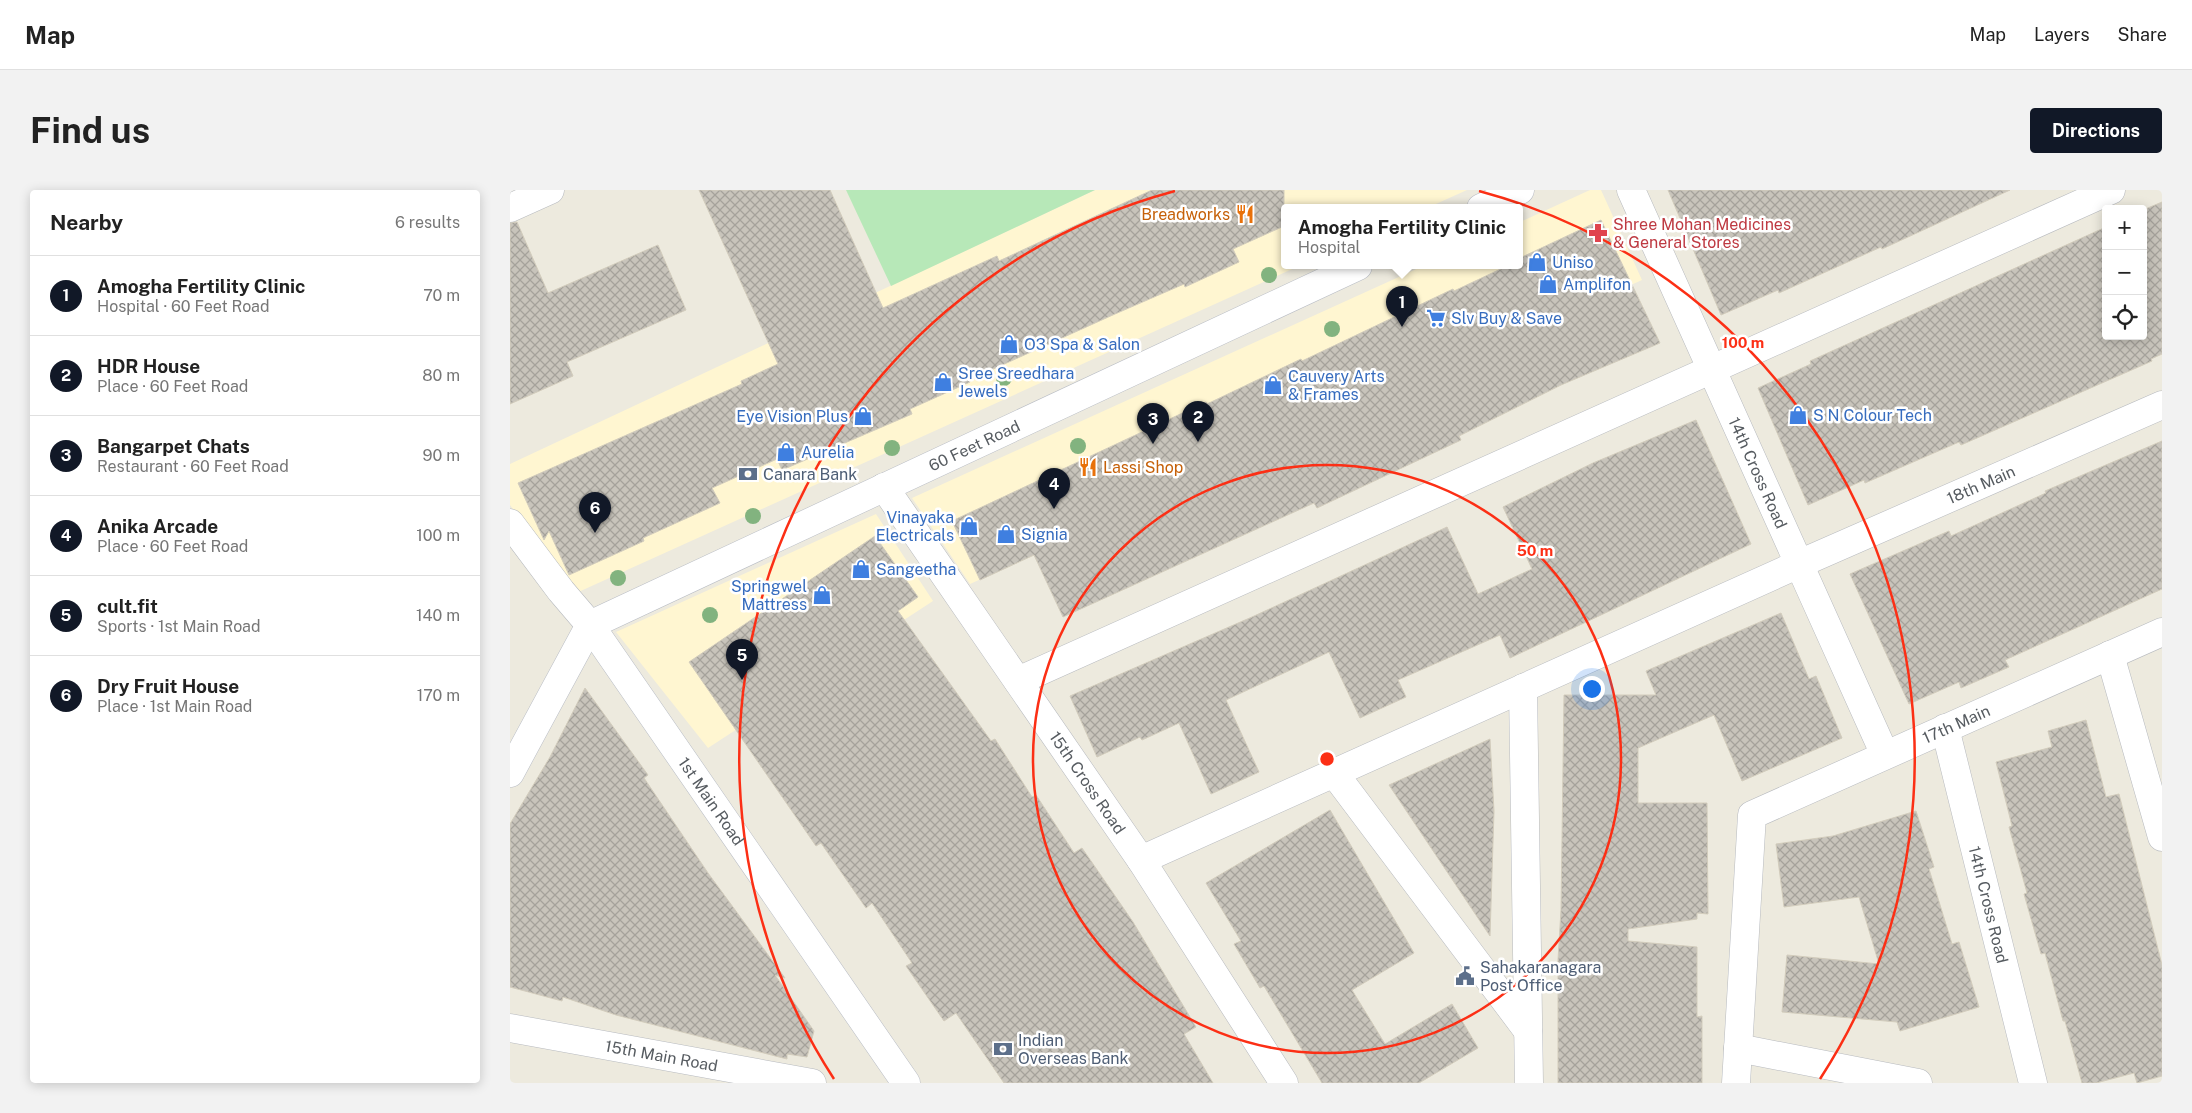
<!DOCTYPE html>
<meta charset="utf-8">
<style>
body{margin:0;font-family:"Public Sans",sans-serif;background:#f2f2f2;color:#222}
.controls{position:absolute;right:15px;top:15px;display:grid;overflow:hidden;border-radius:5px;box-shadow:0 2px 12px #0003}
.controls button{width:45px;height:45px;display:grid;place-items:center;padding:0;border:0;border-bottom:1px solid #e0e0e0;background:#fff;color:#222;font:25px sans-serif}
.you{position:absolute;left:1081px;top:498px;width:18px;height:18px;margin:-12px;border:4px solid #fff;border-radius:50%;background:#1a73e8;box-shadow:0 0 0 8px #1a73e833}
.badge{display:grid;place-items:center;width:32px;height:32px;border-radius:50%;background:#111827;color:#fff;font-size:16px;font-weight:700}
.pin{position:absolute;translate:-50% -41px;filter:drop-shadow(0 1px 2px #0008)}
.pin::after{content:'';position:absolute;top:26px;width:18px;height:15px;background:inherit;clip-path:polygon(0 0,100% 0,50% 100%)}
.popup{position:absolute;left:771px;top:14px;width:242px;height:65px;box-sizing:border-box;display:grid;place-content:center;border-radius:5px;background:#fff;filter:drop-shadow(0 1px 4px #0005);font-size:16px;white-space:nowrap;color:#767676}
.popup b{font-size:19px;color:#222}
.popup::after{content:'';position:absolute;left:50%;top:100%;margin-left:-10px;border:10px solid transparent;border-top-color:#fff}
.list{margin:0;padding:0;list-style:none}
h2{display:flex;justify-content:space-between;align-items:center;height:65px;margin:0;padding:0 20px;font-size:21px}
h2 small{font-size:16px;font-weight:400;color:#767676}
.list li{display:grid;grid-template-columns:32px 1fr auto;gap:15px;align-items:center;box-sizing:border-box;height:80px;padding:0 20px;border-top:1px solid #e0e0e0}
.list b{display:block;font-size:19px;white-space:nowrap}
.list p{margin:0;font-size:16px;white-space:nowrap;color:#767676}
.list em{font-size:16px;font-style:normal;color:#767676}
.icon{flex:none;width:28px;height:28px;fill:none;stroke:currentColor;stroke-width:2;stroke-linecap:round;stroke-linejoin:round}
.map{position:relative;flex:none;width:1652px;height:893px;overflow:hidden;border-radius:5px}
header{display:flex;align-items:center;gap:30px;box-sizing:border-box;height:70px;padding:0 25px;background:#fff;border-bottom:1px solid #e0e0e0}
header strong{font-size:24px}
nav{display:flex;gap:28px;margin-inline-start:auto;font-size:18px}
.intro{display:flex;align-items:center;justify-content:space-between;box-sizing:border-box;height:120px;padding:0 30px}
h1{margin:0;font-size:35px}
.button{padding:12px 22px;border-radius:5px;background:#111827;color:#fff;font-size:18px;font-weight:700}
main{display:flex;gap:30px;padding:0 30px}
aside{flex:1;background:#fff;border-radius:5px;box-shadow:0 2px 12px #0003}
.map>svg:first-child{display:block}
.commercial{fill:#fff6d1}
.green{fill:#b7e8b8}
.building{fill:url(#building-cross-hatch);stroke:#d2ccbc}
.lines{fill:none;stroke-linecap:round;stroke-linejoin:round}
.street-casing{stroke:#b7babf;stroke-width:29}
.secondary-casing{stroke:#b9bdc5;stroke-width:29}
.street{stroke:#fff;stroke-width:28}
.secondary{stroke:#fff;stroke-width:28}
.tree{fill:#82b37f}
.ring{fill:none;stroke:#fc2f15;stroke-width:2.5}
.labels{text-anchor:middle;stroke-width:5;stroke-linejoin:round;paint-order:stroke}
.food-label{font-size:16px;fill:#c56008;stroke:#fff;text-anchor:end}
.health-label{font-size:16px;fill:#be3a42;stroke:#fff;text-anchor:start}
.shop-label{font-size:16px;fill:#366cbe;stroke:#fff;text-anchor:start}
.street-label{font-size:16px;fill:#575c61;stroke:#fff}
.service-label{font-size:16px;fill:#4e5e75;stroke:#fff;text-anchor:start}
.centre{fill:#fc2f15;stroke:#fff;stroke-width:2.5}
.ring-label{font-size:15px;text-anchor:middle;font-weight:bold;fill:#fc2f15;stroke:#fff;stroke-width:5;stroke-linejoin:round;paint-order:stroke}
</style>
<header>
<strong>Map</strong>
<nav><a>Map</a><a>Layers</a><a>Share</a></nav>
</header>
<div class="intro"><h1>Find us</h1><a class="button">Directions</a></div>
<main>
<aside>
<h2>Nearby<small>6 results</small></h2>
<ul class="list">
<li><span class="badge">1</span><div><b>Amogha Fertility Clinic</b><p>Hospital · 60 Feet Road</p></div><em>70 m</em></li>
<li><span class="badge">2</span><div><b>HDR House</b><p>Place · 60 Feet Road</p></div><em>80 m</em></li>
<li><span class="badge">3</span><div><b>Bangarpet Chats</b><p>Restaurant · 60 Feet Road</p></div><em>90 m</em></li>
<li><span class="badge">4</span><div><b>Anika Arcade</b><p>Place · 60 Feet Road</p></div><em>100 m</em></li>
<li><span class="badge">5</span><div><b>cult.fit</b><p>Sports · 1st Main Road</p></div><em>140 m</em></li>
<li><span class="badge">6</span><div><b>Dry Fruit House</b><p>Place · 1st Main Road</p></div><em>170 m</em></li>
</ul>
</aside>
<div class="map">
<svg width="1652" height="893" viewBox="0 0 1652 893">
<defs>
<pattern id="building-cross-hatch" width="8" height="8" patternUnits="userSpaceOnUse" patternTransform="scale(1.25)"><rect width="8" height="8" fill="#c8c4bb"/><path d="M0 0l8 8M0 8l8-8" fill="none" stroke="#a5a29b"/></pattern>
</defs>
<rect width="100%" height="100%" fill="#edeade"/>
<g class="commercial">
<path d="M 585,0 L 957,0 L 917,18 L 774,18 L 774,76 L 789,76 L 64,404 L 0,315 L 0,274 Z"/>
<path d="M 1080,0 L 1091,0 L 1132,90 L 460,394 L 402,308 L 913,76 L 1010,76 L 1010,32 Z"/>
<path d="M 366,324 L 423,411 L 198,558 L 106,442 Z"/>
</g>
<path class="green" d="M 336,0 L 585,0 L 381,96 Z"/>
<g class="building">
<path d="M 189,0 L 320,0 L 373,118 L 487,66 L 489,71 L 642,0 L 774,0 L 774,36 L 723,59 L 729,72 L 675,97 L 674,94 L 605,124 L 459,190 L 460,192 L 400,219 L 402,224 L 272,280 L 267,269 L 202,298 L 210,313 L 133,348 L 134,351 L 59,385 L 39,341 L 34,350 L 8,293 L 232,194 L 231,191 L 268,174 Z"/>
<path d="M 1158,0 L 1500,0 L 1372,59 L 1371,57 L 1269,103 L 1268,100 L 1211,125 Z"/>
<path d="M 1652,12 L 1652,164 L 1641,169 L 1642,171 L 1451,255 L 1449,252 L 1355,293 L 1354,290 L 1298,315 L 1248,198 L 1301,174 L 1300,171 L 1596,37 L 1596,146 L 1633,146 L 1633,20 Z"/>
<path d="M 1091,30 L 1150,153 L 1051,195 L 949,246 L 951,250 L 807,318 L 804,313 L 553,427 L 524,365 L 470,390 L 442,331 L 696,212 L 697,214 L 791,169 L 792,171 L 943,99 L 944,101 L 997,76 L 1010,76 L 1010,68 Z"/>
<path d="M 7,32 L 38,103 L 148,55 L 176,120 L 57,172 L 63,186 L 0,214 L 0,33 Z"/>
<path d="M 1186,230 L 1241,354 L 1000,468 L 990,445 L 888,490 L 896,507 L 850,528 L 819,462 L 716,510 L 749,582 L 701,604 L 669,533 L 632,550 L 630,547 L 587,567 L 560,506 L 742,427 L 937,337 L 968,404 L 1022,379 L 993,317 L 1083,273 Z"/>
<path d="M 1652,251 L 1652,399 L 1495,470 L 1499,477 L 1451,498 L 1449,492 L 1399,514 L 1340,384 L 1439,341 L 1441,346 L 1536,303 L 1535,301 Z"/>
<path d="M 365,346 L 408,407 L 388,421 L 481,551 L 485,549 L 522,607 L 526,605 L 564,663 L 572,658 L 623,732 L 686,837 L 674,844 L 703,893 L 494,893 L 446,823 L 434,831 L 396,776 L 402,773 L 362,713 L 356,718 L 311,653 L 306,656 L 179,472 Z"/>
<path d="M 1271,423 L 1299,489 L 1306,486 L 1332,548 L 1232,591 L 1204,525 L 1128,558 L 1128,613 L 1197,613 L 1198,724 L 1187,723 L 1187,729 L 1118,739 L 1118,751 L 1187,757 L 1187,827 L 1192,826 L 1192,893 L 1048,893 L 1048,770 L 1051,720 L 1054,505 L 1146,505 L 1136,481 Z"/>
<path d="M 75,498 L 138,585 L 134,588 L 198,683 L 275,788 L 265,785 L 304,841 L 297,867 L 277,864 L 277,869 L 106,825 L 53,807 L 52,811 L 0,797 L 0,634 L 40,567 Z"/>
<path d="M 1576,530 L 1596,607 L 1609,604 L 1652,775 L 1652,886 L 1627,893 L 1624,883 L 1586,893 L 1572,893 L 1555,831 L 1553,831 L 1535,763 L 1531,764 L 1514,704 L 1517,703 L 1499,637 L 1502,636 L 1486,572 L 1542,557 L 1538,541 Z"/>
<path d="M 980,549 L 984,621 L 980,746 L 879,595 Z"/>
<path d="M 820,620 L 904,763 L 842,800 L 875,854 L 942,814 L 968,858 L 909,893 L 812,893 L 754,796 L 750,798 L 724,754 L 731,751 L 696,693 Z"/>
<path d="M 1406,621 L 1424,677 L 1419,679 L 1442,754 L 1449,752 L 1469,817 L 1390,841 L 1387,832 L 1272,822 L 1277,765 L 1369,774 L 1349,707 L 1274,717 L 1266,654 L 1323,646 Z"/>
</g>
<g class="lines">
<g class="street-casing">
<g id="street">
<path id="s1" d="M 1121,0 L 1375,565"/>
<path d="M 0,18 L 40,0"/>
<path id="s2" d="M 374,297 L 631,670 L 774,893"/>
<path d="M 0,333 L 51,401 L 80,435"/>
<path d="M 1600,465 L 1652,647"/>
<path d="M 508,491 L 1601,0"/>
<path d="M 1013,498 L 1019,893"/>
<path id="s3" d="M 1435,538 L 1523,893"/>
<path d="M 824,583 L 1018,841"/>
<path id="s4" d="M 631,670 L 1289,374 L 1652,215"/>
<path id="s5" d="M 0,838 L 302,893"/>
<path d="M 1228,858 L 1408,893"/>
<path id="s6" d="M 1226,893 L 1242,625 L 1652,442"/>
</g>
</g>
<g class="secondary-casing">
<g id="secondary">
<path d="M 971,18 L 1010,0"/>
<path id="s7" d="M 80,435 L 848,76"/>
<path id="s8" d="M 80,435 L 396,893"/>
<path d="M 0,583 L 80,435"/>
</g>
</g>
<use href="#street" class="street"/>
<use href="#secondary" class="secondary"/>
</g>
<g class="tree">
<circle cx="759" cy="85" r="8"/>
<circle cx="822" cy="139" r="8"/>
<circle cx="494" cy="188" r="8"/>
<circle cx="568" cy="256" r="8"/>
<circle cx="382" cy="258" r="8"/>
<circle cx="243" cy="326" r="8"/>
<circle cx="108" cy="388" r="8"/>
<circle cx="200" cy="425" r="8"/>
</g>
<g class="ring">
<circle cx="817" cy="569" r="294"/>
<path d="M324 889A588 588 0 0 1 665 1M969 1A588 588 0 0 1 1310 889"/>
</g>
<defs>
<g id="restaurant-bare" transform="scale(1.5)"><path d="M-5-6h1v4h1v-4h1v4h1v-4h1v5L-1.5 .5V6h-2V.5L-5-1ZM5-6V6H3V1.5H1.5Q1.5-4 5-6Z" fill="#e8710a" stroke="#fff" stroke-width="2.5" paint-order="stroke"/></g>
<g id="pharmacy-bare" transform="scale(1.5)"><path d="M-2-6h4v4h4v4h-4v4h-4v-4h-4v-4h4Z" fill="#e0444e" stroke="#fff" stroke-width="2.5" paint-order="stroke"/></g>
<g id="shop-bare" transform="scale(1.5)"><path d="M-5-2.5h2.3a2.7 3.5 0 0 1 5.4 0H5L5.5 6h-11ZM-1.5-2.5h3a1.5 2.3 0 0 0-3 0Z" fill="#3f7fe0" stroke="#fff" stroke-width="2.5" paint-order="stroke"/></g>
<g id="supermarket-bare" transform="scale(1.5)"><path d="M-6-5.5h2.5l.6 2H6L4.5 2H-2.5L-4.4-4H-6ZM-1.5 3.2a1.3 1.3 0 1 0 .1 0ZM3 3.2a1.3 1.3 0 1 0 .1 0Z" fill="#3f7fe0" stroke="#fff" stroke-width="2.5" paint-order="stroke"/></g>
<g id="bank-bare" transform="scale(1.5)"><path d="M-6-4H6V4H-6ZM0-2.3a2.3 2.3 0 1 0 0 4.6a2.3 2.3 0 1 0 0-4.6Z" fill="#5c6f8a" stroke="#fff" stroke-width="2.5" paint-order="stroke"/></g>
<g id="civic-bare" transform="scale(1.5)"><path d="M-.6-6.5H3V-4.5H.6V-3L4-1V1h2V6H-6V1h2V-1L-.6-3ZM-1.2 2.5V6h2.4V2.5Z" fill="#5c6f8a" stroke="#fff" stroke-width="2.5" paint-order="stroke"/></g>
</defs>
<g fill-rule="evenodd">
<use href="#restaurant-bare" x="735" y="24"/>
<use href="#pharmacy-bare" x="1088" y="43"/>
<use href="#shop-bare" x="1027" y="72"/>
<use href="#shop-bare" x="1038" y="94"/>
<use href="#supermarket-bare" x="926" y="128"/>
<use href="#shop-bare" x="499" y="154"/>
<use href="#shop-bare" x="433" y="192"/>
<use href="#shop-bare" x="763" y="195"/>
<use href="#shop-bare" x="1288" y="225"/>
<use href="#shop-bare" x="353" y="226"/>
<use href="#shop-bare" x="276" y="262"/>
<use href="#restaurant-bare" x="578" y="277"/>
<use href="#bank-bare" x="238" y="284"/>
<use href="#shop-bare" x="459" y="336"/>
<use href="#shop-bare" x="496" y="344"/>
<use href="#shop-bare" x="351" y="379"/>
<use href="#shop-bare" x="312" y="405"/>
<use href="#civic-bare" x="955" y="786"/>
<use href="#bank-bare" x="493" y="859"/>
</g>
<g class="labels">
<g class="food-label">
<text x="720" y="30">Breadworks</text>
<text x="593" y="283" text-anchor="start">Lassi Shop</text>
</g>
<g class="health-label">
<text x="1103" y="40">Shree Mohan Medicines<tspan x="1103" dy="18">&amp; General Stores</tspan></text>
</g>
<g class="shop-label">
<text x="1042" y="78">Uniso</text>
<text x="1053" y="100">Amplifon</text>
<text x="941" y="134">Slv Buy &amp; Save</text>
<text x="514" y="160">O3 Spa &amp; Salon</text>
<text x="448" y="189">Sree Sreedhara<tspan x="448" dy="18">Jewels</tspan></text>
<text x="778" y="192">Cauvery Arts<tspan x="778" dy="18">&amp; Frames</tspan></text>
<text x="1303" y="231">S N Colour Tech</text>
<text x="338" y="232" text-anchor="end">Eye Vision Plus</text>
<text x="291" y="268">Aurelia</text>
<text x="444" y="333" text-anchor="end">Vinayaka<tspan x="444" dy="18">Electricals</tspan></text>
<text x="511" y="350">Signia</text>
<text x="366" y="385">Sangeetha</text>
<text x="297" y="402" text-anchor="end">Springwel<tspan x="297" dy="18">Mattress</tspan></text>
</g>
<g class="street-label">
<text dy="6" stroke="none"><textPath href="#s7" startOffset="424">60 Feet Road</textPath></text>
<text dy="6" stroke="none"><textPath href="#s1" startOffset="310">14th Cross Road</textPath></text>
<text dy="6" stroke="none"><textPath href="#s4" startOffset="920">18th Main</textPath></text>
<text dy="6" stroke="none"><textPath href="#s6" startOffset="492">17th Main</textPath></text>
<text dy="6" stroke="none"><textPath href="#s2" startOffset="359">15th Cross Road</textPath></text>
<text dy="6" stroke="none"><textPath href="#s8" startOffset="214">1st Main Road</textPath></text>
<text dy="6" stroke="none"><textPath href="#s3" startOffset="182">14th Cross Road</textPath></text>
<text dy="6" stroke="none"><textPath href="#s5" startOffset="154">15th Main Road</textPath></text>
</g>
<g class="service-label">
<text x="253" y="290">Canara Bank</text>
<text x="970" y="783">Sahakaranagara<tspan x="970" dy="18">Post Office</tspan></text>
<text x="508" y="856">Indian<tspan x="508" dy="18">Overseas Bank</tspan></text>
</g>
</g>
<circle cx="817" cy="569" r="8" class="centre"/>
<g class="ring-label">
<text x="1233" y="158">100 m</text>
<text x="1025" y="366">50 m</text>
</g>
</svg>
<div class="controls">
<button>+</button>
<button>−</button>
<button><svg class="icon" aria-label="locate" viewBox="0 0 24 24"><circle cx="12" cy="12" r="6"/><path d="M12 2v4M12 18v4M2 12h4M18 12h4"/></svg></button>
</div>
<div class="you"></div>
<div class="pin badge" style="left:892px;top:137px">1</div>
<div class="popup"><b>Amogha Fertility Clinic</b>Hospital</div>
<div class="pin badge" style="left:688px;top:252px">2</div>
<div class="pin badge" style="left:643px;top:254px">3</div>
<div class="pin badge" style="left:544px;top:319px">4</div>
<div class="pin badge" style="left:232px;top:490px">5</div>
<div class="pin badge" style="left:85px;top:343px">6</div>
</div>
</main>
